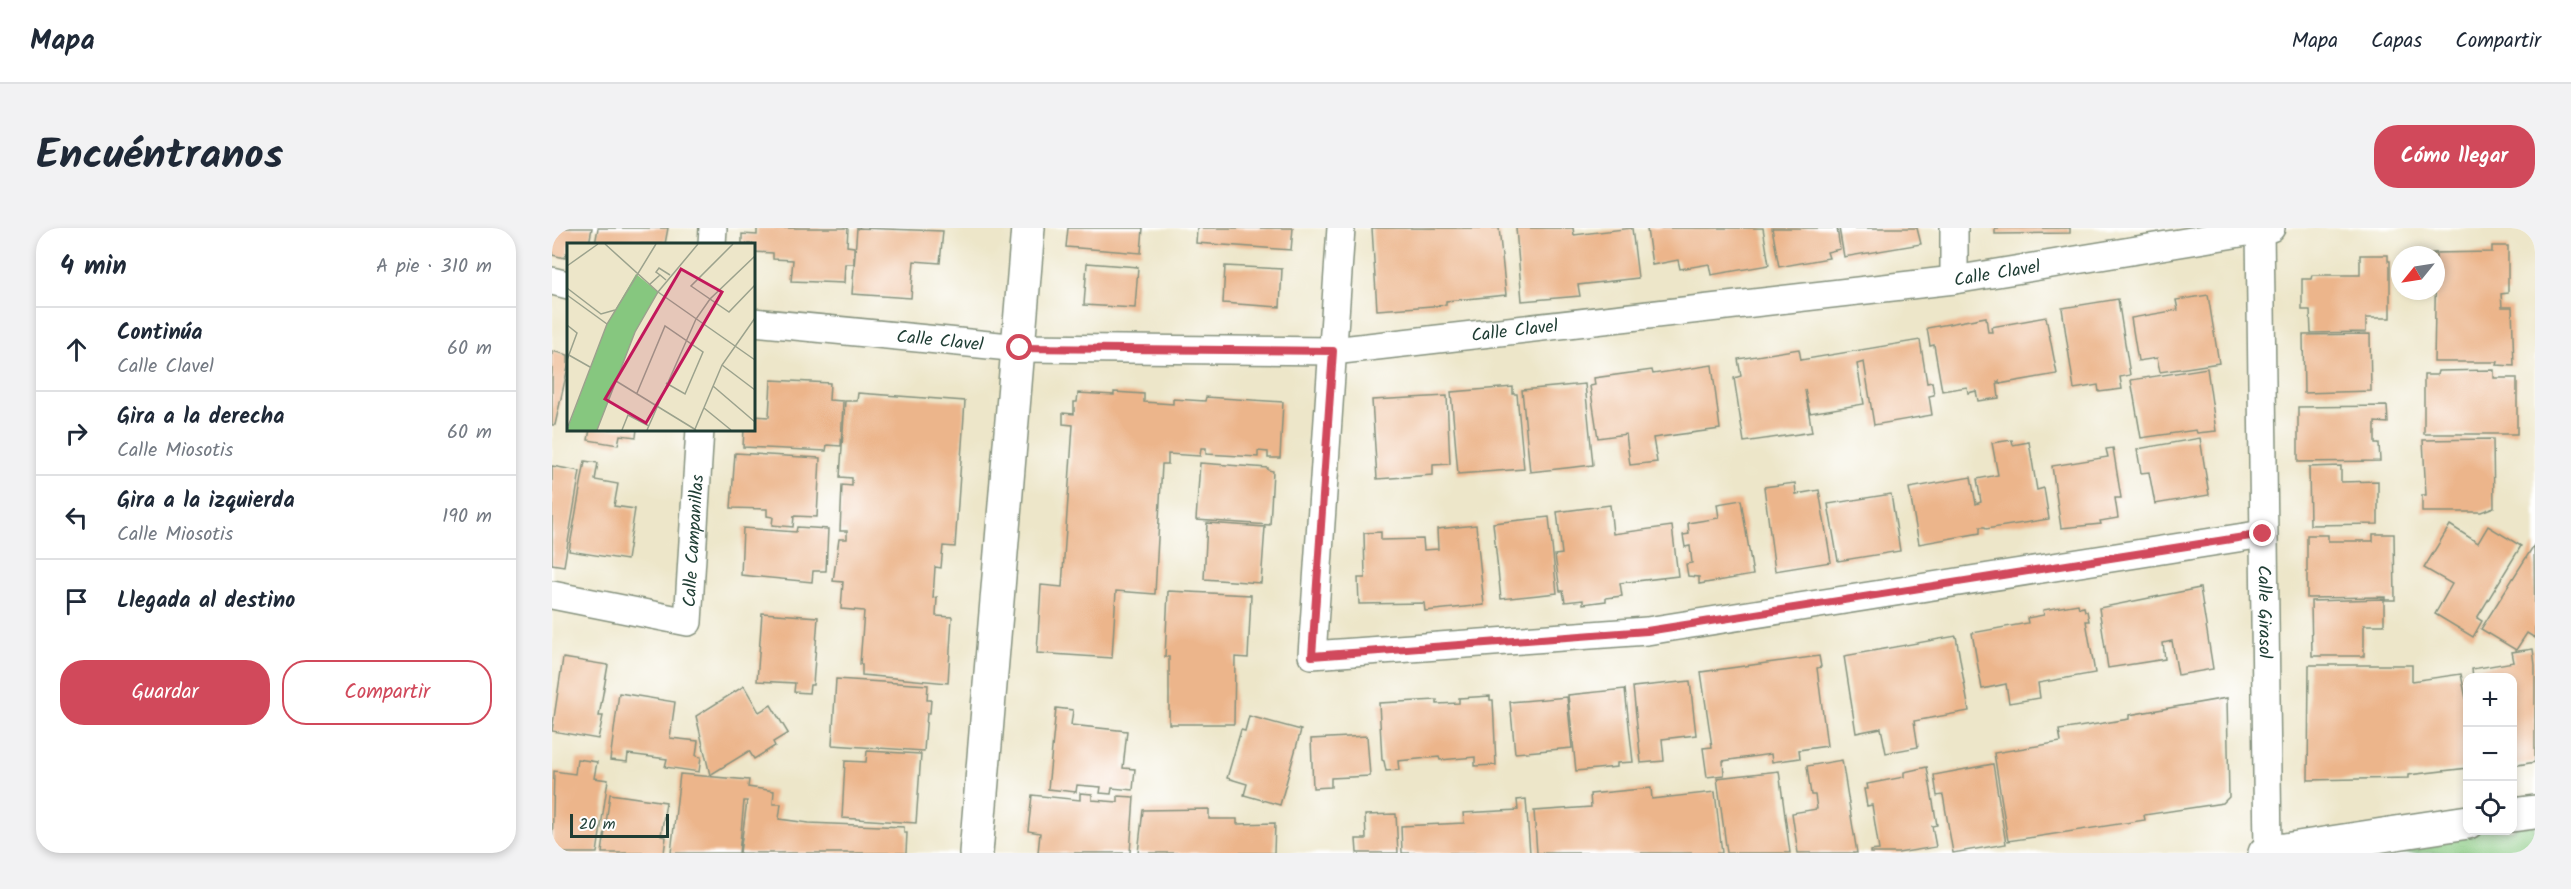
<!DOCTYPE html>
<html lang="es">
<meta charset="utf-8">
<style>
body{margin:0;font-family:Kalam,sans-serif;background:#f2f2f3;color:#1f2937}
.controls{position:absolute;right:18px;bottom:18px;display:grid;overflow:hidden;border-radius:12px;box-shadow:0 3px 9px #0003}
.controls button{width:54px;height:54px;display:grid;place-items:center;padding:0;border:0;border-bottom:2px solid #e0e1e3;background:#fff;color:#1f2937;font:30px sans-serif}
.compass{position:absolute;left:1839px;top:18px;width:54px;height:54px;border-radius:50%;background:#fff;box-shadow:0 3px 9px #0003;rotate:240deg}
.scale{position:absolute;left:18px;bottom:15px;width:99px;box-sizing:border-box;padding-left:6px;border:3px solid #1f3d34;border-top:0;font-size:16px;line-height:21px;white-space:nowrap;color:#1f3d34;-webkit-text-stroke:4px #fff;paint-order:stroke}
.stop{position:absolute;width:18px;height:18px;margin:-14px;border:4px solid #d1495b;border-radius:50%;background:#fff}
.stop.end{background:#d1495b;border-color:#fff;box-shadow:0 2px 6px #0008}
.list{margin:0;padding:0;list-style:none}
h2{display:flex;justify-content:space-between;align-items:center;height:78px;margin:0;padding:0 24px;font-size:26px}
h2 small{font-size:20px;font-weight:400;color:#747a83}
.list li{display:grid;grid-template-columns:39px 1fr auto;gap:18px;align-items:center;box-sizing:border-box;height:84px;padding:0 24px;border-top:2px solid #e0e1e3}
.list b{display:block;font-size:22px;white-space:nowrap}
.list p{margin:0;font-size:20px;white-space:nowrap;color:#747a83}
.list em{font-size:20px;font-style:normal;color:#747a83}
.actions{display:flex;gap:12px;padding:18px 24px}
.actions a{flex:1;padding:14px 0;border:2px solid #d1495b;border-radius:24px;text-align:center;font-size:21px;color:#d1495b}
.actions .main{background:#d1495b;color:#fff}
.icon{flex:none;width:33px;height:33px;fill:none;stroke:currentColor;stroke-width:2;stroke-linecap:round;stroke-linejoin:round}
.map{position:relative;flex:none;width:1983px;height:625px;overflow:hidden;border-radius:24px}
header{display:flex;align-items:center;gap:36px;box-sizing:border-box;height:84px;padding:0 30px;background:#fff;border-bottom:2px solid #e0e1e3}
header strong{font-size:28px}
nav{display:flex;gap:33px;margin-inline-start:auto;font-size:21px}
.intro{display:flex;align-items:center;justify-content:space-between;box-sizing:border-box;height:144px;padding:0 36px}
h1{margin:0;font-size:42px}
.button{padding:15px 27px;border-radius:24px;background:#d1495b;color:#fff;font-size:21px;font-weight:700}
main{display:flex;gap:36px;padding:0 36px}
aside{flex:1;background:#fff;border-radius:24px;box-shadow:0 3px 9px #0003}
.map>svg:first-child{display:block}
.green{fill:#86c77f;stroke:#52825a;stroke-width:1.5}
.building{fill:#ecb58b}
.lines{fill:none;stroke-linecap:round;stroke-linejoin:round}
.minor-casing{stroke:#86927e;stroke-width:30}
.tertiary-casing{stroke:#86927e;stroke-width:36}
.minor{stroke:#fff;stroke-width:27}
.tertiary{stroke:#fff;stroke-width:33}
.route{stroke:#d1495b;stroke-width:8}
.labels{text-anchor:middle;stroke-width:5;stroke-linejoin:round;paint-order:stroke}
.street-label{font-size:18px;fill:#1f3d34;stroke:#fff}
.inset-road{fill:none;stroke:#9ba28d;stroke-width:1.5}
.view{fill:#c2185b;fill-opacity:0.15;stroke:#c2185b;stroke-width:3}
.inset-edge{fill:none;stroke:#1f3d34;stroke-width:3}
</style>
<header>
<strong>Mapa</strong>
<nav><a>Mapa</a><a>Capas</a><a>Compartir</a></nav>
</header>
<div class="intro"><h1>Encuéntranos</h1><a class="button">Cómo llegar</a></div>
<main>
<aside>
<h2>4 min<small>A pie · 310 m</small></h2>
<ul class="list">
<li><svg class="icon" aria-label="ahead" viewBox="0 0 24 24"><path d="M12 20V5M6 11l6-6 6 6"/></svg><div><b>Continúa</b><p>Calle Clavel</p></div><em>60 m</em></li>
<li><svg class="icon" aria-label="right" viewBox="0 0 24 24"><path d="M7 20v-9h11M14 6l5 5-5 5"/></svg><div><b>Gira a la derecha</b><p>Calle Miosotis</p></div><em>60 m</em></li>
<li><svg class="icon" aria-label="left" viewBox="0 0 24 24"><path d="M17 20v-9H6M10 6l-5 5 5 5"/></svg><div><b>Gira a la izquierda</b><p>Calle Miosotis</p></div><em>190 m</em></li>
<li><svg class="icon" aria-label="arrive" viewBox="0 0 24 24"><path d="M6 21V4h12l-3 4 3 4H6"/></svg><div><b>Llegada al destino</b></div></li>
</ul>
<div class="actions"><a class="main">Guardar</a><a>Compartir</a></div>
</aside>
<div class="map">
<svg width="1983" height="625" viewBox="0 0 1983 625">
<rect width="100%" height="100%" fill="#fff"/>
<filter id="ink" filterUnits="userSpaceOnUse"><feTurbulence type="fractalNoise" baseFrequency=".0167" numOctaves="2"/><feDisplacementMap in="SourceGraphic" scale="12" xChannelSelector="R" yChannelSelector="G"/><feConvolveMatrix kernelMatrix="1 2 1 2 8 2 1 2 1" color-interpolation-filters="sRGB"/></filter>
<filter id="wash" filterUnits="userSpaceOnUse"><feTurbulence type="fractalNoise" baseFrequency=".008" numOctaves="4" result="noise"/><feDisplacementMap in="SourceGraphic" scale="24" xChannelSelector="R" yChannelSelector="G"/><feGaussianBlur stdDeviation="1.35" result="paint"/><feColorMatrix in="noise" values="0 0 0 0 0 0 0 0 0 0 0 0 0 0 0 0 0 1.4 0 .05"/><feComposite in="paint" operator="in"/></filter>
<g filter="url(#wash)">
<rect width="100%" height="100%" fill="#ede6c9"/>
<path class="green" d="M 1983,584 L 1983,625 L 1713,625 L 1916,602 L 1960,602 Z"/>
<g id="blocks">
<g class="building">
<path d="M 0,0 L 40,0 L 37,16 L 16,16 L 16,26 L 14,25 L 13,30 L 0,27 Z"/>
<path d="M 46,0 L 116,0 L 113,16 L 43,16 Z"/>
<path d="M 205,0 L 296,0 L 295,18 L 302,19 L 302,36 L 293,36 L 292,55 L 239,53 L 241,32 L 221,31 L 221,25 L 201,24 L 201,16 L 190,16 L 190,6 L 205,7 Z"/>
<path d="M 305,0 L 391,3 L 388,35 L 362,33 L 359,70 L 300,66 Z"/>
<path d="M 516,0 L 591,0 L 589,25 L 514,19 Z"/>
<path d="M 645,0 L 741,0 L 739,22 L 644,15 Z"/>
<path d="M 820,0 L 947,0 L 954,67 L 894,73 L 894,77 L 825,82 Z"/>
<path d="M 964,0 L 1021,0 L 1022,7 L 1080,0 L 1086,50 L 1026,57 L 1028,68 L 970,73 Z"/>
<path d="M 1101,0 L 1211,0 L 1217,37 L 1159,47 L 1157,36 L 1128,41 L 1126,32 L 1100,37 L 1095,1 Z"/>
<path d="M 1220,0 L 1285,0 L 1288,21 L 1275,24 L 1277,30 L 1227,39 Z"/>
<path d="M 1287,0 L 1365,0 L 1369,16 L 1292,29 Z"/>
<path d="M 1443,0 L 1518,0 L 1518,5 L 1443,6 Z"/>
<path d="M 1940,18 L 1956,18 L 1956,65 L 1949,66 L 1950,79 L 1960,79 L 1962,138 L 1945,137 L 1946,134 L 1882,134 L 1884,27 L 1881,25 L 1940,24 Z"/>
<path d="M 1808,27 L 1836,27 L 1836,33 L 1838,33 L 1838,90 L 1814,90 L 1814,104 L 1759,105 L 1758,82 L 1750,82 L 1750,51 L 1759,51 L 1760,47 L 1808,47 Z"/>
<path d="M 535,35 L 586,39 L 583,80 L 532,77 Z"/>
<path d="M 673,38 L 730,41 L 728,79 L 671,75 Z"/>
<path d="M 1656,67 L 1667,135 L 1608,144 L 1605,130 L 1586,133 L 1579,90 L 1626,82 L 1624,72 Z"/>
<path d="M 1566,71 L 1578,147 L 1568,149 L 1570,161 L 1547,164 L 1546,157 L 1522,161 L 1510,80 Z"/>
<path d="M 1434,89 L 1436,104 L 1440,104 L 1439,99 L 1494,89 L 1505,146 L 1447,156 L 1447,153 L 1445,154 L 1447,170 L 1426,173 L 1424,163 L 1416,165 L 1415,159 L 1390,163 L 1382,117 L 1378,118 L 1375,100 Z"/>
<path d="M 1818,106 L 1819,163 L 1752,165 L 1751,107 Z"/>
<path d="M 1368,112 L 1375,155 L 1380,154 L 1382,167 L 1377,168 L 1380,187 L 1322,197 L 1312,134 L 1305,136 L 1312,176 L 1258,185 L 1253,162 L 1260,204 L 1192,214 L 1182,150 L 1189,148 L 1186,131 L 1247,121 L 1249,132 Z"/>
<path d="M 0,123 L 16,127 L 16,139 L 3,197 L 0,197 Z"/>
<path d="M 1160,137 L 1168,201 L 1101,210 L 1105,234 L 1078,237 L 1074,206 L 1046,210 L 1038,158 L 1043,157 L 1042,150 L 1100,142 L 1101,146 Z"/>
<path d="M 1655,140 L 1664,203 L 1645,205 L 1644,202 L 1589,210 L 1579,152 Z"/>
<path d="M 1942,142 L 1942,150 L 1965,150 L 1965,206 L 1872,206 L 1872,147 L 1885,147 L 1886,143 Z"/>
<path d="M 219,152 L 278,155 L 277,172 L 291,173 L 289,218 L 275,217 L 274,223 L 191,219 L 192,201 L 201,201 L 201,188 L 217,189 Z"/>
<path d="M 1033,156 L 1041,237 L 978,244 L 970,162 Z"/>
<path d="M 961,159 L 961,166 L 965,166 L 972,241 L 906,246 L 899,164 Z"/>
<path d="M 562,164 L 592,166 L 592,174 L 621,176 L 621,171 L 653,173 L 654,169 L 731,174 L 728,230 L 716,230 L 716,224 L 706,223 L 706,229 L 654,226 L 654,220 L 649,220 L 648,228 L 616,226 L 616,236 L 610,236 L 603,366 L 564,363 L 560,430 L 485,425 L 489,357 L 510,359 L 521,197 L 511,196 L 511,185 L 522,186 L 522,174 L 525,174 L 526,165 L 562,167 Z"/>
<path d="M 306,165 L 413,173 L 403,319 L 391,318 L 389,340 L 383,339 L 381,370 L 385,369 L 384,388 L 400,389 L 396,455 L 310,447 L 310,436 L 308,436 L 312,383 L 289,381 L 291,354 L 281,353 L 287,311 L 295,311 L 295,303 L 288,303 L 290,257 L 300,258 L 300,250 L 288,249 L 293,173 L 305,173 Z"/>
<path d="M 895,168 L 898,236 L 881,237 L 881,247 L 825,251 L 820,172 Z"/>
<path d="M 1835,178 L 1836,195 L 1823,194 L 1823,216 L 1827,216 L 1828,233 L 1746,234 L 1746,179 Z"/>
<path d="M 38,201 L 85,201 L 84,209 L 68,207 L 66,217 L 36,212 Z"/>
<path d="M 1648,210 L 1657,267 L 1603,276 L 1597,244 L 1589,245 L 1585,221 Z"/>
<path d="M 1941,211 L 1942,279 L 1929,284 L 1870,284 L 1870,267 L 1874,267 L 1871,212 Z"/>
<path d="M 1460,212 L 1461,217 L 1477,214 L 1485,262 L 1492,260 L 1497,291 L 1434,301 L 1433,299 L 1428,299 L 1428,305 L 1367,316 L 1357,260 L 1419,249 L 1424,276 L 1429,274 L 1425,251 L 1446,247 L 1440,215 Z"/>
<path d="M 1561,220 L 1569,270 L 1563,270 L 1566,290 L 1548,293 L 1549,296 L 1509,300 L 1500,238 L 1556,229 L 1554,221 Z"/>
<path d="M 183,225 L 268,230 L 265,289 L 242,288 L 241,299 L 220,297 L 221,289 L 215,288 L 215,281 L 179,280 Z"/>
<path d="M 33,233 L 46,235 L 43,252 L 66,256 L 62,278 L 83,281 L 75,332 L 17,323 Z"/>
<path d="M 648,235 L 716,240 L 716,242 L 721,243 L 718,297 L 644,292 Z"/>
<path d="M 0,238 L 28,243 L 12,338 L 0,336 Z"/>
<path d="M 1789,238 L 1789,254 L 1826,253 L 1826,296 L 1758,297 L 1757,239 Z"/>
<path d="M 1243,255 L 1244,266 L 1267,262 L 1279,334 L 1223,343 L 1212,259 Z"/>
<path d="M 1339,266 L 1348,323 L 1286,333 L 1276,276 Z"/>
<path d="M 1189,272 L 1201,347 L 1147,356 L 1147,349 L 1136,348 L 1134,336 L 1140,335 L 1138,318 L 1133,319 L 1131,307 L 1137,306 L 1136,295 L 1167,290 L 1165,276 Z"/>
<path d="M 1058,277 L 1061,306 L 1120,298 L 1126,348 L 1068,355 L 1070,368 L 1054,370 L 1054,373 L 1031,376 L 1031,372 L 1013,374 L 1011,363 L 1008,363 L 1003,327 L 1010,326 L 1005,284 Z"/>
<path d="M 997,289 L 1005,365 L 949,371 L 941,295 Z"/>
<path d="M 655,295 L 713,299 L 709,355 L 652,351 Z"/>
<path d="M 924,297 L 932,377 L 873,383 L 872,375 L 807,376 L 806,350 L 813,350 L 812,305 L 829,304 L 829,312 L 871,311 L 872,322 L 886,321 L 885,301 Z"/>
<path d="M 1898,297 L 1926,315 L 1936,298 L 1969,318 L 1925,390 L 1930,393 L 1921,409 L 1883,386 L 1900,356 L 1872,340 Z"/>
<path d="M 245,299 L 276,301 L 274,343 L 261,343 L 260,354 L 189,347 L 191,300 L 244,304 Z"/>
<path d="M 1821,306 L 1842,306 L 1843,372 L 1833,372 L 1833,369 L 1755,370 L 1755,307 L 1776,307 L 1776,313 L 1821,313 Z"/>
<path d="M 1982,317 L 1983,410 L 1975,405 L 1964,422 L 1929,401 Z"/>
<path d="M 1648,360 L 1661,441 L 1626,447 L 1620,413 L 1611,415 L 1613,431 L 1556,440 L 1547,380 Z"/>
<path d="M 616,363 L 699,367 L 696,430 L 683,429 L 682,496 L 617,496 L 617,429 L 613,429 Z"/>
<path d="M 1832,371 L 1832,397 L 1812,397 L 1812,428 L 1760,428 L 1759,373 Z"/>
<path d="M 1526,376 L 1527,380 L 1532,379 L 1533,383 L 1535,383 L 1537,393 L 1534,393 L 1543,445 L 1486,455 L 1488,470 L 1457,475 L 1454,456 L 1430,461 L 1420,405 L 1476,395 L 1475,390 L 1492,387 L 1491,382 Z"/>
<path d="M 210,385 L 266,389 L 261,457 L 258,457 L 257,465 L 242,464 L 243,455 L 205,453 Z"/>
<path d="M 1404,408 L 1417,483 L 1362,493 L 1366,519 L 1334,525 L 1329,500 L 1304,505 L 1292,428 Z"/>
<path d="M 1981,421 L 1983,437 L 1983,534 L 1960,538 L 1960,449 L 1921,449 L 1920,441 L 1962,434 L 1960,424 Z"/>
<path d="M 1267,428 L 1269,439 L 1265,440 L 1275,518 L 1247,522 L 1248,530 L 1220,534 L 1219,526 L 1171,533 L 1172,547 L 1155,549 L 1151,520 L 1160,519 L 1149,444 Z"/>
<path d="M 11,430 L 56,437 L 47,488 L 51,488 L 46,511 L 0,503 Z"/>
<path d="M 1757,437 L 1860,437 L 1860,453 L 1909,446 L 1916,480 L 1916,540 L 1856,547 L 1856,550 L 1756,552 Z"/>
<path d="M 284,451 L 376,457 L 375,472 L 379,472 L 378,485 L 375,485 L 372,523 L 280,517 Z"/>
<path d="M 1138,453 L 1144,507 L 1110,511 L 1112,533 L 1089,535 L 1081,459 Z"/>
<path d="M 192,458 L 207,484 L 219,477 L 236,505 L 221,514 L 223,518 L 202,531 L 197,523 L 158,547 L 144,488 Z"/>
<path d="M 1073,461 L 1081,534 L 1065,535 L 1065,539 L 1024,543 L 1016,467 Z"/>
<path d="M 67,465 L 123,474 L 118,510 L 146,513 L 144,528 L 149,529 L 147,544 L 113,539 L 115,531 L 76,526 L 75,534 L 58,532 Z"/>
<path d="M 938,468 L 938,472 L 941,472 L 944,537 L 923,538 L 923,529 L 888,532 L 887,529 L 846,533 L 847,542 L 834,543 L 832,533 L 830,532 L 827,475 L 885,472 L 885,476 L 907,475 L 907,470 Z"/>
<path d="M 1015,469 L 1020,520 L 963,525 L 958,474 Z"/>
<path d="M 1675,470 L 1677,569 L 1671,575 L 1592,587 L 1593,592 L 1456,613 L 1442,525 L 1509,514 L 1507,502 L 1577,491 L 1577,487 Z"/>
<path d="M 504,480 L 521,482 L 519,497 L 575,503 L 571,540 L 583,541 L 581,562 L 560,560 L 559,566 L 548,565 L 549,559 L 525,557 L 524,564 L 496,561 Z"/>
<path d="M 697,488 L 749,502 L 728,577 L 692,567 L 695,556 L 675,550 L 689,502 L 693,503 Z"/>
<path d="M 815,508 L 818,548 L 779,550 L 779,559 L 761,560 L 759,511 Z"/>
<path d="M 315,523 L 369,526 L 364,595 L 290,590 L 293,533 L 314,534 Z"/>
<path d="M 25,531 L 45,534 L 42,550 L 56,552 L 45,625 L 0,625 L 2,543 L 23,546 Z"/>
<path d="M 1290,532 L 1305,625 L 1246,625 L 1240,585 L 1265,581 L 1263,567 L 1259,567 L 1255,538 Z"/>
<path d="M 1441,536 L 1454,616 L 1401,625 L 1391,567 L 1385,568 L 1382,547 Z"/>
<path d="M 1375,539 L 1385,597 L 1380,598 L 1384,619 L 1346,625 L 1318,625 L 1318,623 L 1327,622 L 1320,577 L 1315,578 L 1312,561 L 1316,561 L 1315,556 L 1352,549 L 1352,544 Z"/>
<path d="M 1227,543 L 1238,625 L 1175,625 L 1165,550 Z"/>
<path d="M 128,546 L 197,552 L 196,559 L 222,563 L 221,576 L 229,576 L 227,591 L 257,595 L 352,599 L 352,605 L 355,605 L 354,625 L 188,625 L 195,573 L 192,573 L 187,625 L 119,625 Z"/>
<path d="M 1099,560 L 1100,571 L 1163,564 L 1170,625 L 985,625 L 982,583 L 1039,579 L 1038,566 Z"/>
<path d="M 528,565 L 540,566 L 540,572 L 566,574 L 566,568 L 582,569 L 578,625 L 486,625 L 488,605 L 476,603 L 480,567 L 528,572 Z"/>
<path d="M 58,566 L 114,574 L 109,608 L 114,609 L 112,625 L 50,625 Z"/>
<path d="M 974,571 L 978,625 L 850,625 L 849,598 L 912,595 L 911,585 L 966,582 L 965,572 Z"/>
<path d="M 657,581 L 657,591 L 685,591 L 685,596 L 723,595 L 722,625 L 586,625 L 591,582 Z"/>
<path d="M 844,586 L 846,625 L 805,625 L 804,611 L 814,611 L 813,587 Z"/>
</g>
</g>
</g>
<g filter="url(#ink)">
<use href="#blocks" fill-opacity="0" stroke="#86927e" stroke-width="1.5"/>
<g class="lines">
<g class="minor-casing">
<g id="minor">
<path d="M 789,0 L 760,427 L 1095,403 L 1711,306"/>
<path d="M 1402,0 L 1402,52"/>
<path id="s1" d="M 1708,0 L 1716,624"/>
<path d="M 160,16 L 161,0"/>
<path d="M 0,53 L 16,57"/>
<path id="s2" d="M 201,94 L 468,120 L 781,123 L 1402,52 L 1719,0"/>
<path id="s3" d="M 0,367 L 136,394 L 148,201"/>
</g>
</g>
<g class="tertiary-casing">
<g id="tertiary">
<path d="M 1960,587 L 1983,584"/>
<path d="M 424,625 L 476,0"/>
<path d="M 1713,625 L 1916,594"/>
</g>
</g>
<use href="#minor" class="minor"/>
<use href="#tertiary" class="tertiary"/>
</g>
</g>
<g class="lines" filter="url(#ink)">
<path class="route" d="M 468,120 L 781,123 L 760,428 L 1095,403 L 1711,306"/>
</g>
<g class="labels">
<g class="street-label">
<text dy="6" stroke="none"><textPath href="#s2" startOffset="1250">Calle Clavel</textPath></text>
<text dy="6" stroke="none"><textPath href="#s2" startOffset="764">Calle Clavel</textPath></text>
<text dy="6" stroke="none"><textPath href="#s2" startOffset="188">Calle Clavel</textPath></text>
<text dy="6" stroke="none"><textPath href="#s3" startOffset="220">Calle Campanillas</textPath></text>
<text dy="6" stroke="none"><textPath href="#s1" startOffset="384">Calle Girasol</textPath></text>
</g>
</g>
<g transform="translate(15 15)">
<rect width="188" height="188" fill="#ede6c9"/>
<path d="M 69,31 L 91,49 L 68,89 L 30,187 L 0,187 L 40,81 Z" fill="#86c77f"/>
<path class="inset-road" d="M 38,1 L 91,49 L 188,117M 166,1 L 124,43 L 162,69 L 188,42M 0,23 L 31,1M 93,32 L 89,29 L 92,25 L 103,32M 82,42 L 93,32 L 99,37M 0,45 L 34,71 L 48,67M 0,52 L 40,81M 0,82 L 10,90 L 0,117M 0,111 L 23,124M 155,122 L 188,147M 49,138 L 129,187M 146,143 L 188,179M 70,150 L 98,83 L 136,109 L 118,151 L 99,140M 137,165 L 164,187M 0,186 L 40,81 L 89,1M 128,186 L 155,122 L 188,75M 30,187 L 68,89 L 91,49 L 131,1M 55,187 L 61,172 L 82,183M 80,187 L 129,76 L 143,56 L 188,13"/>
<path class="view" d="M 114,26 L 155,49 L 79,180 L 38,156 Z"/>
<rect width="188" height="188" class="inset-edge"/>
</g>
</svg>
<div class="controls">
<button>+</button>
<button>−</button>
<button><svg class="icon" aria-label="locate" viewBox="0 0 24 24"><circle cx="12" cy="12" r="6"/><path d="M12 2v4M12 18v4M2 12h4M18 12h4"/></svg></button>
</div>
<svg class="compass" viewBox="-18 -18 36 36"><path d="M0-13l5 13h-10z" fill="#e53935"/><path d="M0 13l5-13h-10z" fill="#747a83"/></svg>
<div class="scale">20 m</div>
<div class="stop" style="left:468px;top:120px"></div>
<div class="stop end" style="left:1711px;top:306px"></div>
</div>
</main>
